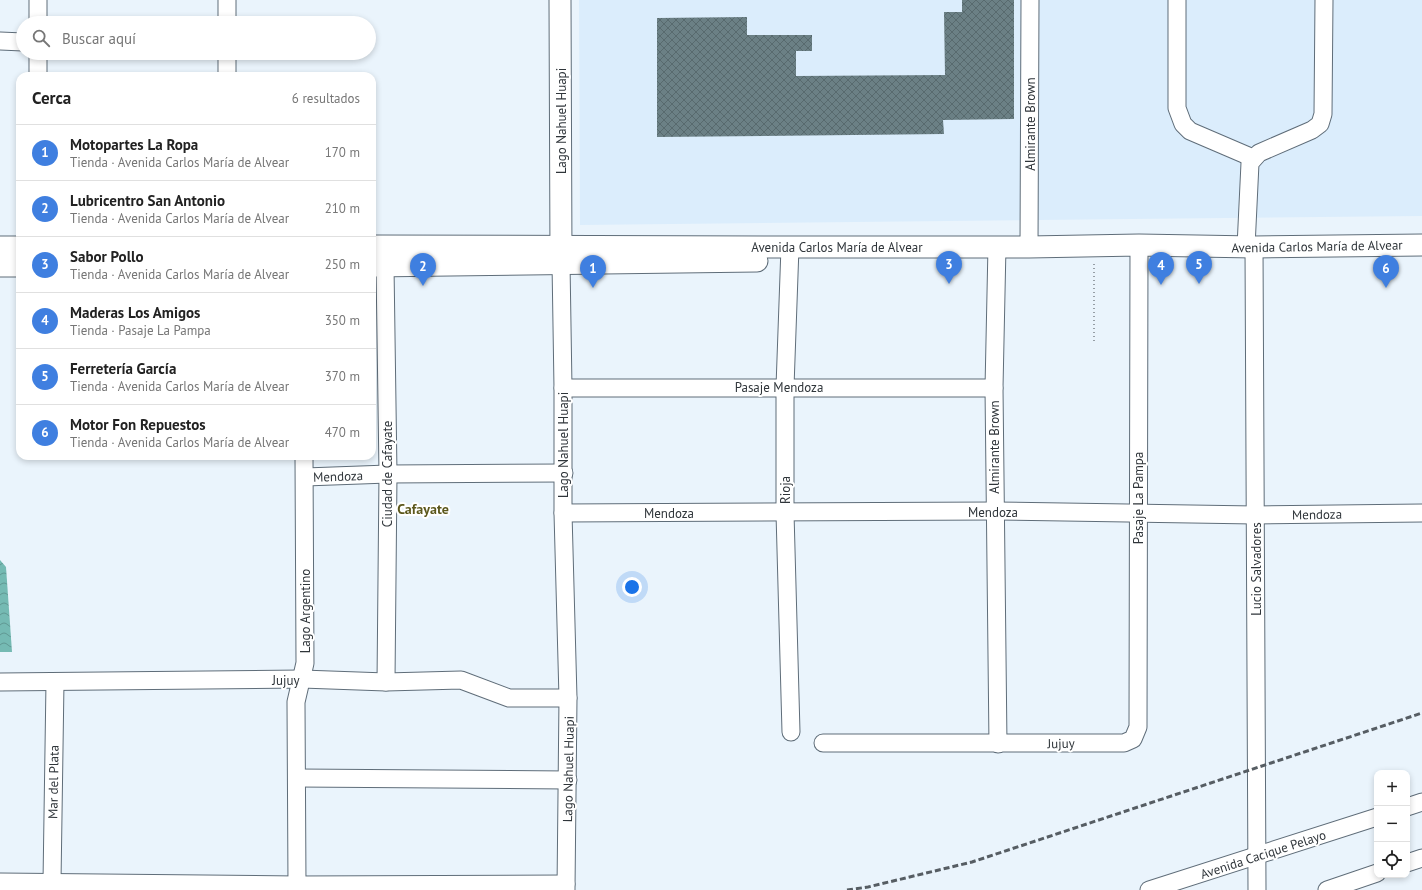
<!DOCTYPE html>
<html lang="es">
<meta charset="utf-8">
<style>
body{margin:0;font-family:"PT Sans",sans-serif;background:#f6f6f6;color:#222}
.controls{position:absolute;right:12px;bottom:12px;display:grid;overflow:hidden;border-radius:8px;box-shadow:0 2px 6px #0003}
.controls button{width:36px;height:36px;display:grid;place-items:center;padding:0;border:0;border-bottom:1px solid #e0e0e0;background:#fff;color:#222;font:20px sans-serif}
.you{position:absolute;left:632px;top:587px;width:14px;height:14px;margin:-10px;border:3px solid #fff;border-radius:50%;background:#1a73e8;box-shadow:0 0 0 6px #1a73e833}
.badge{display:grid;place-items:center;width:26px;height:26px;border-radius:50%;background:#1a73e8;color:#fff;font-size:13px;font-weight:700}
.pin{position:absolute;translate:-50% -33px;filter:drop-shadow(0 1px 2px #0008)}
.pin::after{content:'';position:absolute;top:21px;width:14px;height:12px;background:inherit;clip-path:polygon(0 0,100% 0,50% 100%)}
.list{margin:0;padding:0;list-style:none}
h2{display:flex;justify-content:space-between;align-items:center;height:52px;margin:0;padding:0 16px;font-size:17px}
h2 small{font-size:13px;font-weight:400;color:#767676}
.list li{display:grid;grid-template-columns:26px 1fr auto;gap:12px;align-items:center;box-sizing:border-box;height:56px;padding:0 16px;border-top:1px solid #e0e0e0}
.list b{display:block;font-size:15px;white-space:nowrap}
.list p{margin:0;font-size:13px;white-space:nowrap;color:#767676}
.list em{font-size:13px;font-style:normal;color:#767676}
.icon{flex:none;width:22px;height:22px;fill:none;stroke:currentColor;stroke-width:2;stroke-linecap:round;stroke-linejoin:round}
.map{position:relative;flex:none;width:1422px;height:890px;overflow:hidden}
.search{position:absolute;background:#fff;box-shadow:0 2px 6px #0003;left:16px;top:16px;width:360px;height:44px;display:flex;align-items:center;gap:10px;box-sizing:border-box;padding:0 14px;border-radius:22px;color:#767676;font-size:15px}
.panel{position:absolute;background:#fff;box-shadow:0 2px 6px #0003;left:16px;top:72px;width:360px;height:388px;border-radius:12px}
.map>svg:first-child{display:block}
.built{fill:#dbedfc}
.water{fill:url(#water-waves)}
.building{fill:url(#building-cross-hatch)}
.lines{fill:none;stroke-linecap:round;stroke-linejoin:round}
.minor-casing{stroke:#5f6d79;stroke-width:19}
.major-casing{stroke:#5f6d79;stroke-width:23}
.path{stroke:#969ea5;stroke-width:2;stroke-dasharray:1 3;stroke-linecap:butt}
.minor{stroke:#fff;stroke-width:17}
.major{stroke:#fff;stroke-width:21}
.rail{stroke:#565d63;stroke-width:3;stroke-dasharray:6 3;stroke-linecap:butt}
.labels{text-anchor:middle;stroke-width:4;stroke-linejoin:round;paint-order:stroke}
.street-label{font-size:13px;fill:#2f353a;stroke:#fff}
.neighbourhood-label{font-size:14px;font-weight:bold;fill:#5c581c;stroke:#fff}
</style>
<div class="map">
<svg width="1422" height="890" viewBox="0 0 1422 890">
<defs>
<pattern id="water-waves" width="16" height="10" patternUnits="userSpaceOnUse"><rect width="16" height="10" fill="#75bab3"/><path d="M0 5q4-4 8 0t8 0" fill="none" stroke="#609893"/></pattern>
<pattern id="building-cross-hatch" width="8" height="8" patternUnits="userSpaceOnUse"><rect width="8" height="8" fill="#6b8085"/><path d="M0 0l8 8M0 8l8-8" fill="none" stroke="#586a6e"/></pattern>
</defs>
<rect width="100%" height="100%" fill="#eaf4fc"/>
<path class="built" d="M 579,0 L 1422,0 L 1422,216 L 580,225 Z"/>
<path class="water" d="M 0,560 L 6,567 L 12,652 L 0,652 Z"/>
<path class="building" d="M 962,0 L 1014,0 L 1014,119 L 943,120 L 944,134 L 657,137 L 657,18 L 747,17 L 747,35 L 812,35 L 812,51 L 796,51 L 796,76 L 945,75 L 944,12 L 962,12 Z"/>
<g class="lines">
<g class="minor-casing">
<g id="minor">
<path d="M 38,0 L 38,23"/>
<path d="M 227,0 L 227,23"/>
<path d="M 1177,0 L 1177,108 L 1183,124 L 1190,131 L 1253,158"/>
<path d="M 0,41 L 23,42"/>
<path d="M 227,53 L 227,76"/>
<path d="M 38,76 L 38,53"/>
<path d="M 997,246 L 994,388 L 998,744"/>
<path d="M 790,247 L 785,387 L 785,513 L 791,732"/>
<path d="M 1029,247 L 1030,0"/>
<path d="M 1246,247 L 1250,163 L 1259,153 L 1312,130 L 1320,124 L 1323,114 L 1324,0"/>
<path d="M 1254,247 L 1257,890"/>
<path d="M 561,263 L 563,388 L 563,513 L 568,698 L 566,890"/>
<path d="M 385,266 L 388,474 L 386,682"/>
<path d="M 563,388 L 994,388"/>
<path d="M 305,477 L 388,474 L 564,473"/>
<path d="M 563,513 L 995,511 L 1255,515 L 1422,513"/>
<path d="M 0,682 L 302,679 L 386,682 L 461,680 L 509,698 L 568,698"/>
<path d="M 823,743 L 1124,743 L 1133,739 L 1138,727 L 1139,245"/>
<path d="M 297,778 L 568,780"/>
<path d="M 1407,807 L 1422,802"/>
<path d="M 1407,863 L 1422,858"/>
<path d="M 0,882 L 297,885 L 566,884"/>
<path d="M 52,882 L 55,682"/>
<path d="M 297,885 L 296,702 L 305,663 L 304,456"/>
<path d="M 1149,890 L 1377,817"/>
<path d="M 1327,890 L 1377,873"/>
</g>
</g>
<g class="major-casing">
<g id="major">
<path d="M 560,0 L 561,258"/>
<path d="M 372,246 L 790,247 L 1029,247 L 1139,245 L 1254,247 L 1422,245"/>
<path d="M 0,247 L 20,247"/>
<path d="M 0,266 L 20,266"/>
<path d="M 372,266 L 757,261"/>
</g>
</g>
<path class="path" d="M 1094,341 L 1094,261"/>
<use href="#minor" class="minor"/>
<use href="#major" class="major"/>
<path class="rail" d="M 847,890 L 868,887 L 972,862 L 1422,713"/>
</g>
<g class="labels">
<g class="street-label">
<text transform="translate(561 121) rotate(-90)" y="5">Lago Nahuel Huapi</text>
<text transform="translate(1030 124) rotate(-90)" y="5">Almirante Brown</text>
<text transform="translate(1317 246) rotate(-1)" y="5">Avenida Carlos María de Alvear</text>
<text x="837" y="252">Avenida Carlos María de Alvear</text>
<text x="779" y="392">Pasaje Mendoza</text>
<text transform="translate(563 445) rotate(-90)" y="5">Lago Nahuel Huapi</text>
<text transform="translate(994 447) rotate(-90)" y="5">Almirante Brown</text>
<text transform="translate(387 474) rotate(-90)" y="5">Ciudad de Cafayate</text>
<text transform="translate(338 476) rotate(-2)" y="5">Mendoza</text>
<text transform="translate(785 490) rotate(-90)" y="5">Rioja</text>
<text transform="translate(1138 498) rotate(-90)" y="5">Pasaje La Pampa</text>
<text x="993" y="517">Mendoza</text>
<text x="669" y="518">Mendoza</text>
<text transform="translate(1317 514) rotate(-1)" y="5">Mendoza</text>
<text transform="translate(1256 569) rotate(-90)" y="5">Lucio Salvadores</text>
<text transform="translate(305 611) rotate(-90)" y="5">Lago Argentino</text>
<text x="286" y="685">Jujuy</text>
<text transform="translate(1061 743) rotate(-1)" y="5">Jujuy</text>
<text transform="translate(568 769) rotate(-89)" y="5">Lago Nahuel Huapi</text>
<text transform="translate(53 782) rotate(-89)" y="5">Mar del Plata</text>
<text transform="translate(1263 854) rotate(-18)" y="5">Avenida Cacique Pelayo</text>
</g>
<g class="neighbourhood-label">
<text x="423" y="514">Cafayate</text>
</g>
</g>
</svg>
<div class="controls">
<button>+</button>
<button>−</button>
<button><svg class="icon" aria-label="locate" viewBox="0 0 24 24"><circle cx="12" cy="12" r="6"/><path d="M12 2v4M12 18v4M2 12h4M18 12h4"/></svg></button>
</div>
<div class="you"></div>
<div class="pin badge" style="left:593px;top:288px;background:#3f7fe0">1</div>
<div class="pin badge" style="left:423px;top:286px;background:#3f7fe0">2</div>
<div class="pin badge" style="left:949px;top:284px;background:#3f7fe0">3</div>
<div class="pin badge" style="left:1161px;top:285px;background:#3f7fe0">4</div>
<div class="pin badge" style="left:1199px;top:284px;background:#3f7fe0">5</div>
<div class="pin badge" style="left:1386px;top:288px;background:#3f7fe0">6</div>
<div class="search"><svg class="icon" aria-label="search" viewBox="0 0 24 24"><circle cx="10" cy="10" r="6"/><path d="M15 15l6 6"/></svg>Buscar aquí</div>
<section class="panel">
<h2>Cerca<small>6 resultados</small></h2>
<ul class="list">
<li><span class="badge" style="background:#3f7fe0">1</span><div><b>Motopartes La Ropa</b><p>Tienda · Avenida Carlos María de Alvear</p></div><em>170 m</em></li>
<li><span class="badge" style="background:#3f7fe0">2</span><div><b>Lubricentro San Antonio</b><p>Tienda · Avenida Carlos María de Alvear</p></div><em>210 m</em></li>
<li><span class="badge" style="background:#3f7fe0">3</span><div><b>Sabor Pollo</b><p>Tienda · Avenida Carlos María de Alvear</p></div><em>250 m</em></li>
<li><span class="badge" style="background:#3f7fe0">4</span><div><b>Maderas Los Amigos</b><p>Tienda · Pasaje La Pampa</p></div><em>350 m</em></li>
<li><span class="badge" style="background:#3f7fe0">5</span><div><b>Ferretería García</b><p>Tienda · Avenida Carlos María de Alvear</p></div><em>370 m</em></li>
<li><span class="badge" style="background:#3f7fe0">6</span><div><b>Motor Fon Repuestos</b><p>Tienda · Avenida Carlos María de Alvear</p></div><em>470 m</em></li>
</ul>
</section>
</div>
